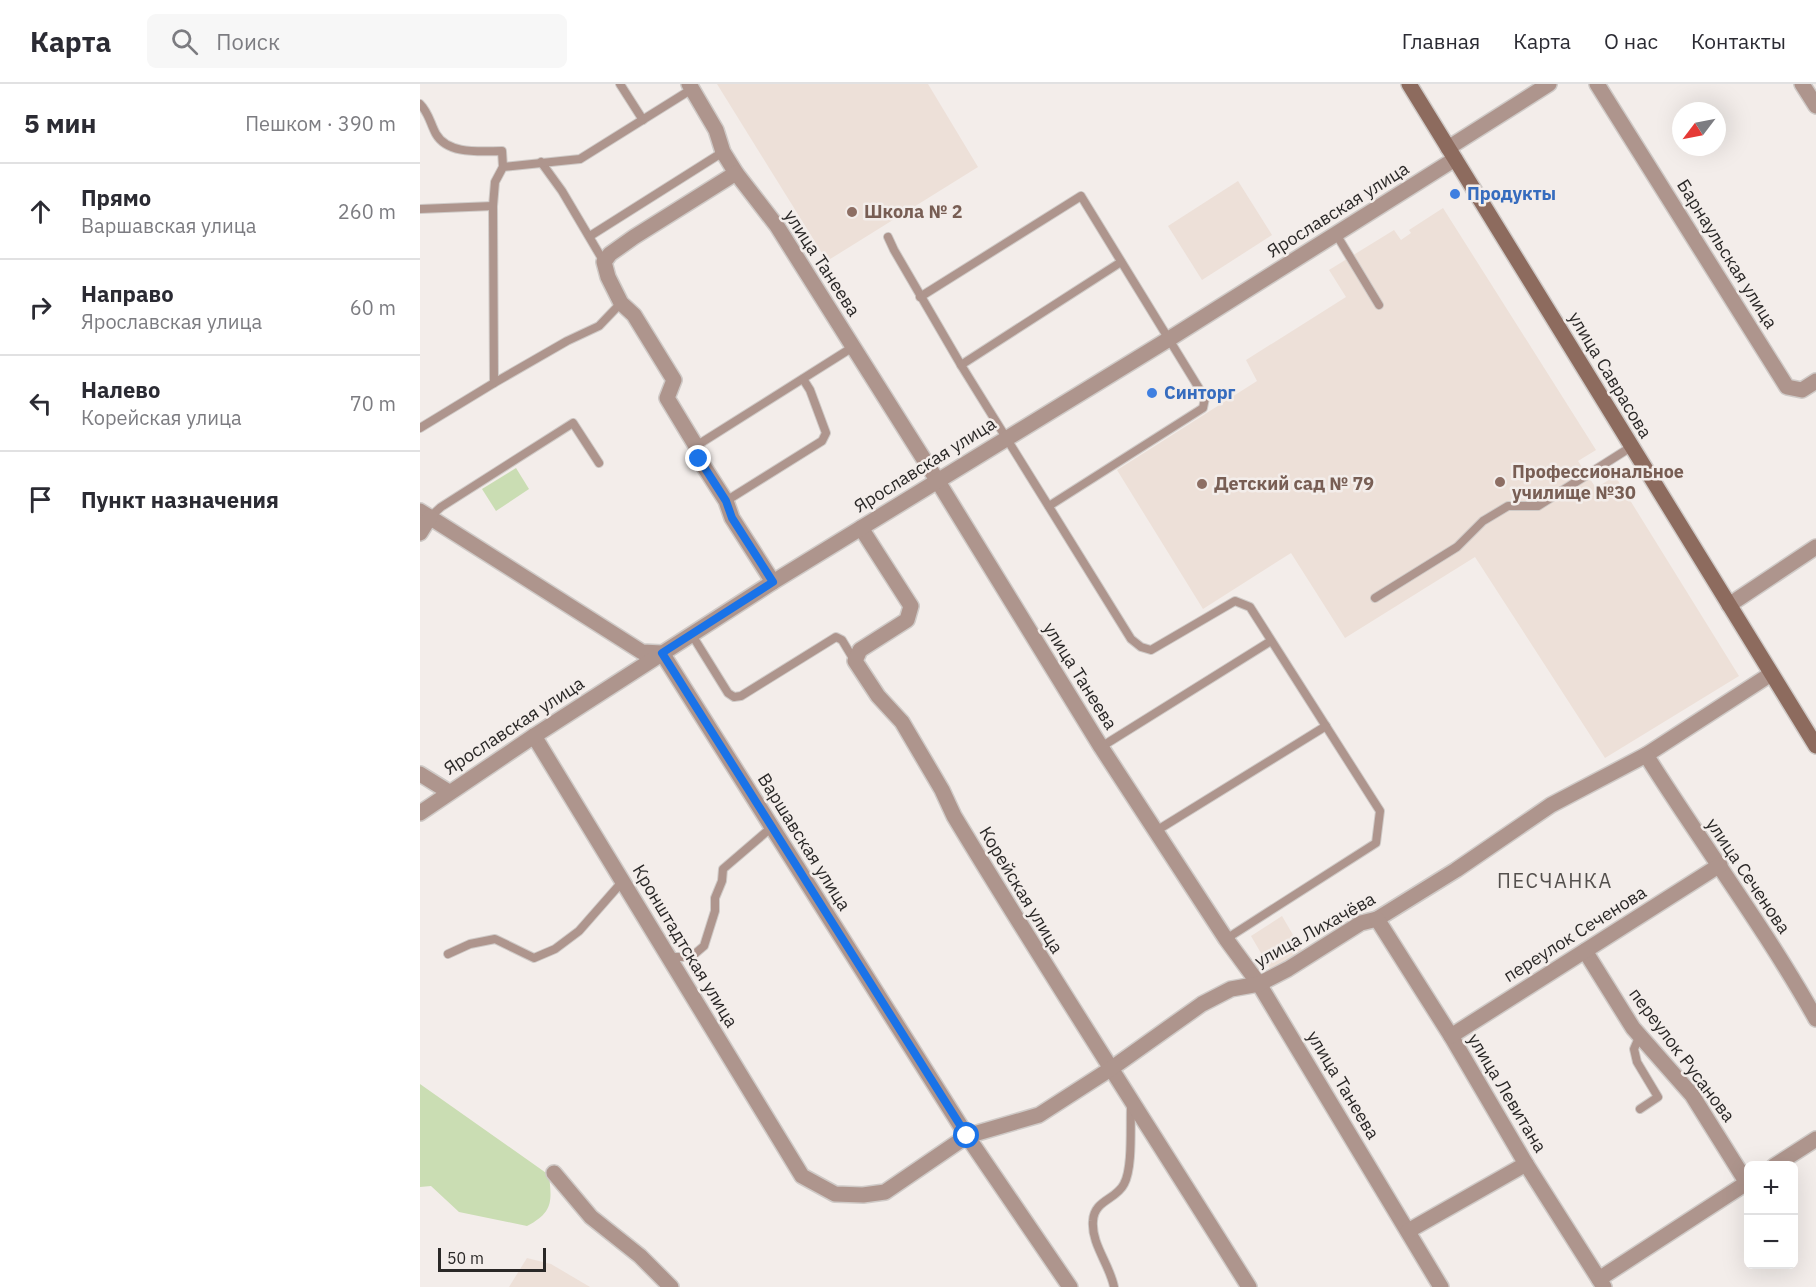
<!DOCTYPE html>
<html lang="ru">
<meta charset="utf-8">
<style>
body{margin:0;font-family:"IBM Plex Sans",sans-serif;background:#f7f7f7;color:#2b2b33}
.controls{position:absolute;right:18px;bottom:18px;display:grid;overflow:hidden;border-radius:9px;box-shadow:0 6px 24px #0002}
.controls button{width:54px;height:54px;display:grid;place-items:center;padding:0;border:0;border-bottom:2px solid #e1e1e2;background:#fff;color:#2b2b33;font:30px sans-serif}
.compass{position:absolute;left:1252px;top:18px;width:54px;height:54px;border-radius:50%;background:#fff;box-shadow:0 6px 24px #0002;rotate:238deg}
.scale{position:absolute;left:18px;bottom:15px;width:108px;box-sizing:border-box;padding-left:6px;border:3px solid #2a2827;border-top:0;font-size:16px;line-height:21px;white-space:nowrap;color:#2a2827;-webkit-text-stroke:4px #f3edea;paint-order:stroke}
.stop{position:absolute;width:18px;height:18px;margin:-14px;border:4px solid #1a73e8;border-radius:50%;background:#fff}
.stop.end{background:#1a73e8;border-color:#fff;box-shadow:0 2px 6px #0008}
.list{margin:0;padding:0;list-style:none}
h2{display:flex;justify-content:space-between;align-items:center;height:78px;margin:0;padding:0 24px;font-size:26px}
h2 small{font-size:20px;font-weight:400;color:#7c7c81}
.list li{display:grid;grid-template-columns:39px 1fr auto;gap:18px;align-items:center;box-sizing:border-box;height:96px;padding:0 24px;border-top:2px solid #e1e1e2}
.list b{display:block;font-size:22px;white-space:nowrap}
.list p{margin:0;font-size:20px;white-space:nowrap;color:#7c7c81}
.list em{font-size:20px;font-style:normal;color:#7c7c81}
.icon{flex:none;width:33px;height:33px;fill:none;stroke:currentColor;stroke-width:2;stroke-linecap:round;stroke-linejoin:round}
.map{position:relative;flex:none;width:1396px;height:1203px;overflow:hidden}
header{display:flex;align-items:center;gap:36px;box-sizing:border-box;height:84px;padding:0 30px;background:#fff;border-bottom:2px solid #e1e1e2}
header strong{font-size:28px}
nav{display:flex;gap:33px;margin-inline-start:auto;font-size:21px}
.search{width:420px;height:54px;background:#f7f7f7;display:flex;align-items:center;gap:15px;box-sizing:border-box;padding:0 21px;border-radius:9px;color:#7c7c81;font-size:22px}
main{display:flex}
aside{flex:1;background:#fff}
.map>svg:first-child{display:block}
.built{fill:#ede0d8}
.green{fill:#caddb3}
.lines{fill:none;stroke-linecap:round;stroke-linejoin:round}
.lane-casing{stroke:#cfcac7;stroke-width:10}
.street-casing{stroke:#cfcac7;stroke-width:18}
.secondary-casing{stroke:#cfcac7;stroke-width:18}
.lane{stroke:#ae958d;stroke-width:8}
.street{stroke:#ae958d;stroke-width:15}
.secondary{stroke:#8d6b5e;stroke-width:15}
.route{stroke:#1a73e8;stroke-width:8}
.shop-dot{fill:#3f7fe0;stroke:#f3edea;stroke-width:2}
.education-dot{fill:#8d6e63;stroke:#f3edea;stroke-width:2}
.labels{text-anchor:middle;stroke-width:5;stroke-linejoin:round;paint-order:stroke}
.shop-label{font-size:18px;font-weight:bold;fill:#366cbe;stroke:#f3edea;text-anchor:start}
.street-label{font-size:18px;fill:#2a2827;stroke:#f3edea}
.education-label{font-size:18px;font-weight:bold;fill:#785e54;stroke:#f3edea;text-anchor:start}
.neighbourhood-label{font-size:20px;letter-spacing:1.5px;fill:#54504d;stroke:#f3edea}
</style>
<header>
<strong>Карта</strong>
<div class="search"><svg class="icon" aria-label="search" viewBox="0 0 24 24"><circle cx="10" cy="10" r="6"/><path d="M15 15l6 6"/></svg>Поиск</div>
<nav><a>Главная</a><a>Карта</a><a>О нас</a><a>Контакты</a></nav>
</header>
<main>
<aside>
<h2>5 мин<small>Пешком · 390 m</small></h2>
<ul class="list">
<li><svg class="icon" aria-label="ahead" viewBox="0 0 24 24"><path d="M12 20V5M6 11l6-6 6 6"/></svg><div><b>Прямо</b><p>Варшавская улица</p></div><em>260 m</em></li>
<li><svg class="icon" aria-label="right" viewBox="0 0 24 24"><path d="M7 20v-9h11M14 6l5 5-5 5"/></svg><div><b>Направо</b><p>Ярославская улица</p></div><em>60 m</em></li>
<li><svg class="icon" aria-label="left" viewBox="0 0 24 24"><path d="M17 20v-9H6M10 6l-5 5 5 5"/></svg><div><b>Налево</b><p>Корейская улица</p></div><em>70 m</em></li>
<li><svg class="icon" aria-label="arrive" viewBox="0 0 24 24"><path d="M6 21V4h12l-3 4 3 4H6"/></svg><div><b>Пункт назначения</b></div></li>
</ul>
</aside>
<div class="map">
<svg width="1396" height="1203" viewBox="0 0 1396 1203">
<rect width="100%" height="100%" fill="#f3edea"/>
<g class="built">
<path d="M 297,0 L 508,0 L 558,83 L 407,177 Z"/>
<path d="M 818,97 L 852,151 L 782,196 L 748,142 Z"/>
<path d="M 1023,124 L 1176,366 L 1158,377 L 1176,404 L 1195,392 L 1319,592 L 1185,674 L 1055,473 L 925,554 L 871,469 L 783,525 L 697,386 L 837,297 L 826,276 L 926,213 L 909,186 L 974,146 L 981,156 L 991,149 L 989,146 Z"/>
<path d="M 862,832 L 883,868 L 852,888 L 831,852 Z"/>
<path d="M 107,1174 L 131,1180 L 170,1203 L 89,1203 Z"/>
</g>
<g class="green">
<path d="M 96,384 L 109,405 L 76,427 L 62,405 Z"/>
<path d="M 0,1000 L 129,1091 C 132,1118 133,1128 107,1142 L 39,1128 L 11,1102 L 0,1103 Z"/>
</g>
<g class="lines">
<g class="lane-casing">
<g id="lane">
<path d="M 200,0 L 223,36"/>
<path d="M 0,20 C 9,29 10,39 16,50 C 28,71 61,67 82,67 L 83,83"/>
<path d="M 121,78 L 142,107 L 184,178"/>
<path d="M 0,125 L 73,122"/>
<path d="M 916,150 L 959,221"/>
<path d="M 170,152 L 303,68"/>
<path d="M 468,153 L 474,166 L 541,281 L 711,555 L 721,563 L 731,566 L 815,517 L 830,523 L 960,727 L 956,759 L 806,855"/>
<path d="M 500,213 L 661,112 L 785,314 L 783,324 L 629,422"/>
<path d="M 541,281 L 701,178"/>
<path d="M 74,299 L 147,257 L 179,242 L 201,219"/>
<path d="M 0,344 L 74,299 L 73,122 L 75,98 L 83,83 L 160,75 L 272,5"/>
<path d="M 276,362 L 433,263"/>
<path d="M 306,417 L 402,357 L 406,349 L 390,306 L 383,295"/>
<path d="M 10,433 L 21,423 L 153,339 L 179,379"/>
<path d="M 955,514 L 1037,463 L 1063,437 L 1088,422 L 1118,422 L 1211,363"/>
<path d="M 272,551 L 308,609 L 314,613 L 321,612 L 416,553 L 422,556 L 434,576"/>
<path d="M 681,663 L 851,557"/>
<path d="M 736,747 L 906,642"/>
<path d="M 28,870 L 50,860 L 75,855 L 114,874 L 135,865 L 159,847 L 202,798"/>
<path d="M 249,873 L 271,873 L 284,862 L 295,827 L 295,814 L 302,797 L 303,785 L 352,743"/>
<path d="M 1220,1025 L 1238,1013 L 1217,978 L 1214,965 L 1220,951"/>
<path d="M 694,1203 C 690,1181 671,1160 673,1137 C 674,1116 696,1116 704,1100 C 713,1084 710,1042 711,1022"/>
</g>
</g>
<g class="street-casing">
<g id="street">
<path d="M 269,0 L 296,46 L 303,68 L 316,89 L 357,142 L 517,396 L 681,663 L 806,855 L 839,900 L 1021,1203"/>
<path d="M 1177,0 L 1367,303 L 1382,306 L 1396,297"/>
<path d="M 1382,0 L 1396,22"/>
<path d="M 1028,64 L 1129,0"/>
<path d="M 316,89 L 214,153 L 190,170 L 184,178 L 188,193 L 201,219 L 214,231 L 254,296 L 247,314 L 276,362 L 279,375 L 306,417 L 312,434 L 353,498"/>
<path d="M 0,427 L 222,568 L 242,569 L 547,1052 L 650,1203"/>
<path d="M 441,444 L 491,522 L 487,536 L 440,566 L 435,577 L 458,612 L 482,638 L 522,706 L 534,732 C 630,891 731,1046 829,1203"/>
<path d="M 0,449 L 10,433"/>
<path d="M 1309,521 L 1396,463"/>
<path d="M 114,652 L 382,1092 L 415,1110 L 443,1111 L 465,1108 L 547,1052 L 619,1031 L 692,984 L 782,920 L 811,905 L 839,900 L 868,885 L 941,839 L 957,835 L 1036,786 L 1131,721 L 1226,671 L 1351,590"/>
<path d="M 1226,671 C 1282,760 1345,844 1396,935"/>
<path d="M 0,690 L 29,708"/>
<path d="M 0,729 L 114,652 L 353,498 L 749,255 L 1035,75"/>
<path d="M 957,835 L 1031,952 L 1106,1080 L 1184,1203"/>
<path d="M 1165,867 L 1213,944 L 1272,1011 L 1327,1099"/>
<path d="M 1031,952 L 1300,781"/>
<path d="M 1354,1082 L 1396,1055"/>
<path d="M 134,1089 L 171,1133 L 220,1172 L 251,1203"/>
<path d="M 988,1147 L 1106,1080"/>
<path d="M 1179,1195 L 1328,1098"/>
</g>
</g>
<g class="secondary-casing">
<path id="secondary" d="M 989,0 L 1396,662"/>
</g>
<use href="#lane" class="lane"/>
<use href="#street" class="street"/>
<use href="#secondary" class="secondary"/>
</g>
<g class="lines">
<path class="route" d="M 279,375 L 306,417 L 312,434 L 353,498 L 242,569 L 547,1052"/>
</g>
<g class="shop-dot">
<circle cx="1035" cy="110" r="6"/>
<circle cx="732" cy="309" r="6"/>
</g>
<g class="education-dot">
<circle cx="432" cy="128" r="6"/>
<circle cx="1080" cy="398" r="6"/>
<circle cx="782" cy="400" r="6"/>
</g>
<g class="labels">
<g class="shop-label">
<text x="1047" y="116">Продукты</text>
<text x="744" y="315">Синторг</text>
</g>
<g class="street-label">
<text transform="translate(918 126) rotate(-32)" y="6">Ярославская улица</text>
<text transform="translate(1307 170) rotate(58)" y="6">Барнаульская улица</text>
<text transform="translate(402 179) rotate(57)" y="6">улица Танеева</text>
<text transform="translate(1190 291) rotate(59)" y="6">улица Саврасова</text>
<text transform="translate(505 381) rotate(-32)" y="6">Ярославская улица</text>
<text transform="translate(660 592) rotate(58)" y="6">улица Танеева</text>
<text transform="translate(94 642) rotate(-33)" y="6">Ярославская улица</text>
<text transform="translate(384 758) rotate(58)" y="6">Варшавская улица</text>
<text transform="translate(1328 792) rotate(56)" y="6">улица Сеченова</text>
<text transform="translate(601 806) rotate(59)" y="6">Корейская улица</text>
<text transform="translate(895 846) rotate(-29)" y="6">улица Лихачёва</text>
<text transform="translate(1155 850) rotate(-32)" y="6">переулок Сеченова</text>
<text transform="translate(265 862) rotate(59)" y="6">Кронштадтская улица</text>
<text transform="translate(1262 971) rotate(53)" y="6">переулок Русанова</text>
<text transform="translate(923 1001) rotate(59)" y="6">улица Танеева</text>
<text transform="translate(1087 1009) rotate(59)" y="6">улица Левитана</text>
</g>
<g class="education-label">
<text x="444" y="134">Школа № 2</text>
<text x="1092" y="394">Профессиональное<tspan x="1092" dy="21">училище №30</tspan></text>
<text x="794" y="406">Детский сад № 79</text>
</g>
<g class="neighbourhood-label">
<text x="1135" y="804">ПЕСЧАНКА</text>
</g>
</g>
</svg>
<div class="controls">
<button>+</button>
<button>−</button>
</div>
<svg class="compass" viewBox="-18 -18 36 36"><path d="M0-13l5 13h-10z" fill="#e53935"/><path d="M0 13l5-13h-10z" fill="#7c7c81"/></svg>
<div class="scale">50 m</div>
<div class="stop" style="left:547px;top:1052px"></div>
<div class="stop end" style="left:279px;top:375px"></div>
</div>
</main>
